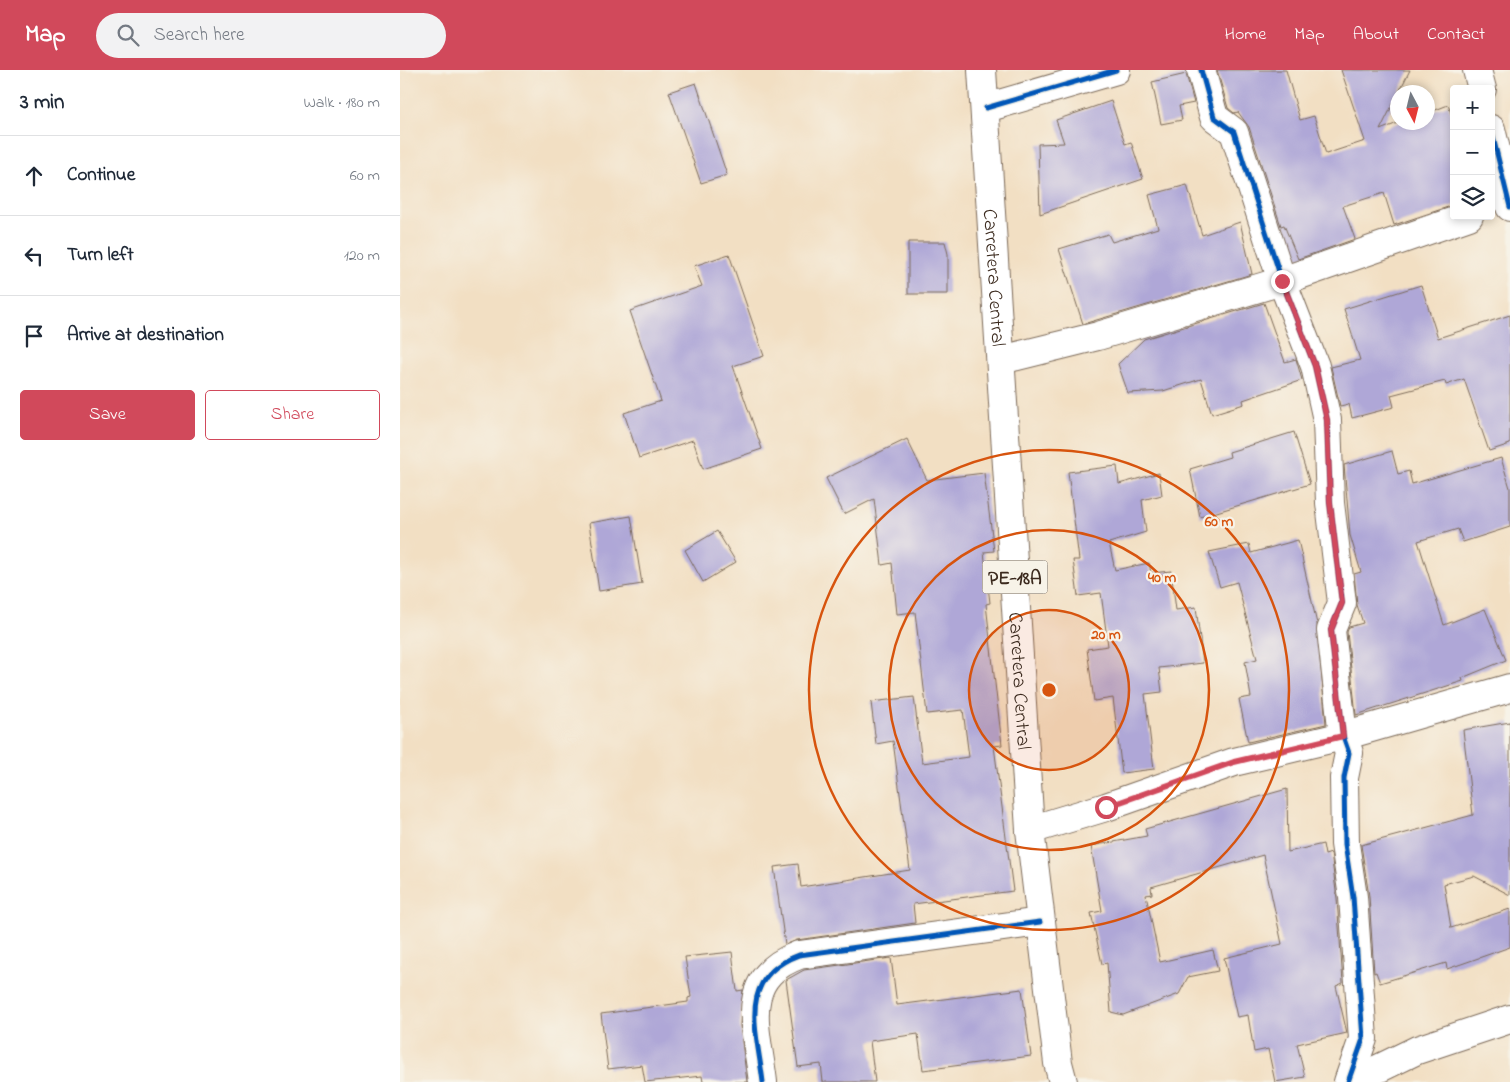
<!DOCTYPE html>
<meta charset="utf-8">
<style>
body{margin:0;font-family:"Indie Flower",sans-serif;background:#f2f2f3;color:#1f2937}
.controls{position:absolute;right:15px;top:15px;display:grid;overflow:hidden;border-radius:5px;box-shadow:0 2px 8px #0003}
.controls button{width:45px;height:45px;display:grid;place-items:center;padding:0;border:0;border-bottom:1px solid #e0e1e3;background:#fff;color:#1f2937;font:25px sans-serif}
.compass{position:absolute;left:990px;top:15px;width:45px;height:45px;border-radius:50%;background:#fff;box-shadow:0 2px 8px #0003;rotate:173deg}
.stop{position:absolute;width:15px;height:15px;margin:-11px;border:4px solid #d1495b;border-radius:50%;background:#fff}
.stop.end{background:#d1495b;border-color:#fff;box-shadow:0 1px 5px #0008}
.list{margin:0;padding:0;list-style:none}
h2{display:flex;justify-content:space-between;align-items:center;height:65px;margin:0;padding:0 20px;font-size:21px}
h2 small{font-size:16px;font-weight:400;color:#747a83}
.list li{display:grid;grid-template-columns:32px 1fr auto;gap:15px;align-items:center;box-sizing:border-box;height:80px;padding:0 20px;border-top:1px solid #e0e1e3}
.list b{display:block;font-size:19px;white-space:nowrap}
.list em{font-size:16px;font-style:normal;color:#747a83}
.actions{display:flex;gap:10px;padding:15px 20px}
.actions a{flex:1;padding:11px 0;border:1px solid #d1495b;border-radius:5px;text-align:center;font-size:18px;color:#d1495b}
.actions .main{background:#d1495b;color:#fff}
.icon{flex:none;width:28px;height:28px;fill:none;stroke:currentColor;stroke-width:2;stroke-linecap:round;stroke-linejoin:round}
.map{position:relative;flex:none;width:1110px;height:1012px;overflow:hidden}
header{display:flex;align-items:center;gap:30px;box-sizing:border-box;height:70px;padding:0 25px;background:#d1495b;color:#fff}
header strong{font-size:24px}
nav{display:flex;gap:28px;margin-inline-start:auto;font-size:18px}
.search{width:350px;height:45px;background:#f2f2f3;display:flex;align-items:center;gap:12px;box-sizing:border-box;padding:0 18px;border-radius:28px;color:#747a83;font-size:19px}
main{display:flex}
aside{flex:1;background:#fff}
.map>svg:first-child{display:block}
.building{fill:#afa7d7}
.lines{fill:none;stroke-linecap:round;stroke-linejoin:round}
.minor-casing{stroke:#7b6958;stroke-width:30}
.trunk-casing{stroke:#7b6958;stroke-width:30}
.minor{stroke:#fff;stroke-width:28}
.trunk{stroke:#fff;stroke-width:28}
.cycleway-casing{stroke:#f7f3e8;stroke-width:8}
.cycleway{stroke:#0057b8;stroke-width:5}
.route{stroke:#d1495b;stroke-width:6}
.ring{fill:none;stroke:#d7540e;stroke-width:2.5}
.labels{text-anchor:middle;stroke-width:4.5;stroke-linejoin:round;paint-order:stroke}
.shield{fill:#f7f3e8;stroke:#73665b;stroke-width:1}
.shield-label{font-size:19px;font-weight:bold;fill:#3b2a1e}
.street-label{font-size:20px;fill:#3b2a1e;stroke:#f7f3e8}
.centre{fill:#d7540e;stroke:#f7f3e8;stroke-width:2.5}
.ring-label{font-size:15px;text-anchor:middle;font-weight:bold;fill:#d7540e;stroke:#f7f3e8;stroke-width:4.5;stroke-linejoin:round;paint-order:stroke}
</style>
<header>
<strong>Map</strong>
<div class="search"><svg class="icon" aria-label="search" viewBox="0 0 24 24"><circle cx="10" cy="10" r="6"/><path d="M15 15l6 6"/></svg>Search here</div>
<nav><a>Home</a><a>Map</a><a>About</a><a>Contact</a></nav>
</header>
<main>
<aside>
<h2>3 min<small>Walk · 180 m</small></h2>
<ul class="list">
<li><svg class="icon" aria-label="ahead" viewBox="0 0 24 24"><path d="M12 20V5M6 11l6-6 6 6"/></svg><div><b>Continue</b></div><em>60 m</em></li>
<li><svg class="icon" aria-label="left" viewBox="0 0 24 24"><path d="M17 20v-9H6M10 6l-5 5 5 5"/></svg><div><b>Turn left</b></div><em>120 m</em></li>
<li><svg class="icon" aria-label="arrive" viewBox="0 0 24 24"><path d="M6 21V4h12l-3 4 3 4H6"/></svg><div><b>Arrive at destination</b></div></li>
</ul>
<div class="actions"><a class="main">Save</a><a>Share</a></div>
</aside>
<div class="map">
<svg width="1110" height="1012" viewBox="0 0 1110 1012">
<rect width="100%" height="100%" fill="#f7f3e8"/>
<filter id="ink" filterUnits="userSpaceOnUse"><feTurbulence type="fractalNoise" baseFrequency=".02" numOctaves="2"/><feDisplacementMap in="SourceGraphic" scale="10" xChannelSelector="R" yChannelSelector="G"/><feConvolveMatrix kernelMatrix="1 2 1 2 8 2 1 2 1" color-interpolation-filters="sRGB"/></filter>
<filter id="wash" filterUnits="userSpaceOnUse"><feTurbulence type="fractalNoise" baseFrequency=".0096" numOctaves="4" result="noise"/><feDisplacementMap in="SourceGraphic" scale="20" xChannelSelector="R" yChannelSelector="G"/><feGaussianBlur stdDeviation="1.12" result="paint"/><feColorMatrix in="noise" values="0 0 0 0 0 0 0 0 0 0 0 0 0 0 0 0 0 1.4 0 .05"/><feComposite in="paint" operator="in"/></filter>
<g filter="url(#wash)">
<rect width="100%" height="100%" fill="#f2dfc3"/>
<g id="blocks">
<g class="building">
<path d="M 817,0 L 886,0 L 900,50 L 914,46 L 926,84 L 965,71 L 941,0 L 1010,0 L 980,60 L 1000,52 L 1028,52 L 1028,43 L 1048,35 L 1054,51 L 1054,135 L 994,155 L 984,123 L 943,136 L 955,169 L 898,189 L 884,155 L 881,156 L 849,57 L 838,42 L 834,43 L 828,38 Z"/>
<path d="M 786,4 L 794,33 L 779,36 L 782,50 L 761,54 L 752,12 Z"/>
<path d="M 296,13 L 327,105 L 301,113 L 269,22 Z"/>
<path d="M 711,31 L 725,74 L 731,72 L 743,109 L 640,144 L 638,74 L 664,73 L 656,50 Z"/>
<path d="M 787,115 L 802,165 L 840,152 L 852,204 L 683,254 L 659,179 L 708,164 L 712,172 L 758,158 L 749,125 Z"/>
<path d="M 508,172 L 545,172 L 548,184 L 548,224 L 508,224 Z"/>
<path d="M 329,184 L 364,286 L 333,296 L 362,379 L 303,399 L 293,370 L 239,388 L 224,343 L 261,331 L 230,241 L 302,216 L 294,196 Z"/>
<path d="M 1021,215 L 1038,268 L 1110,245 L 1110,374 L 1089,381 L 1064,309 L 1046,315 L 1045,311 L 991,325 L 994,337 L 952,348 L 949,334 L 940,336 L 931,297 L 960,290 L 944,239 Z"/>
<path d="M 864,233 L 885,292 L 896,289 L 902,310 L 843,330 L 844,334 L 812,344 L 801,309 L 763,321 L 728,323 L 718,294 L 744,269 Z"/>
<path d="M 894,362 L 910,414 L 800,447 L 790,399 L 830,387 L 829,382 Z"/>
<path d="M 507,369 L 527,410 L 584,403 L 594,481 L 584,482 L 590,533 L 586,534 L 602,675 L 594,676 L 613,821 L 513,834 L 515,853 L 397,870 L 385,875 L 374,797 L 398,794 L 401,817 L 510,800 L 493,671 L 476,674 L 471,632 L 514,627 L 522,693 L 569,687 L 563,640 L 527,644 L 515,542 L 497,544 L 492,493 L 482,495 L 474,429 L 444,444 L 426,408 Z"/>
<path d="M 992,381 L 998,404 L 1009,401 L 1012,414 L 1101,388 L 1110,418 L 1110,457 L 1063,472 L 1058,459 L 1018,471 L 1044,555 L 1085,539 L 1106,590 L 1062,608 L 1063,611 L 956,645 L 947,562 L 949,557 L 963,553 L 957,535 L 954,504 L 961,502 L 950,465 L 944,395 Z"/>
<path d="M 717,396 L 719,414 L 759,403 L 762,425 L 742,430 L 746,462 L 709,473 L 715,500 L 749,493 L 751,503 L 771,501 L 776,540 L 796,537 L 803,593 L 759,598 L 762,622 L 745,624 L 754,699 L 722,703 L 713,628 L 694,631 L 687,579 L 708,576 L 701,523 L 678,526 L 673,490 L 679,490 L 668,402 Z"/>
<path d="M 231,446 L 242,514 L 199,521 L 189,453 Z"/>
<path d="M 317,461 L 336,492 L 303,512 L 285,480 Z"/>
<path d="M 898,470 L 917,554 L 926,654 L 848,672 L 839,629 L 851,627 L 845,592 L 857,589 L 837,512 L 820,517 L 809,482 L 849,474 L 851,483 Z"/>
<path d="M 1110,652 L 1110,825 L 1074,806 L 1044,814 L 1051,858 L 1110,839 L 1110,877 L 1047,899 L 1046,893 L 980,913 L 976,902 L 974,903 L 969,826 L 961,775 L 1073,745 L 1063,660 Z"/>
<path d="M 887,719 L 888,782 L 923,774 L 925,785 L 931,783 L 937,829 L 943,913 L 936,916 L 947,963 L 897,974 L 905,1007 L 875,1012 L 868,979 L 854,982 L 848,945 L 837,947 L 824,888 L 882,874 L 863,785 L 751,817 L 752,824 L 746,825 L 760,892 L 813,880 L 818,901 L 788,907 L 779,924 L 723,945 L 711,942 L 707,893 L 702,894 L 691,843 L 702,841 L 691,776 L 747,766 L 745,759 Z"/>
<path d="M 332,882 L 337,921 L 343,920 L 340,955 L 347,1012 L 303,1012 L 302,1006 L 245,1012 L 242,995 L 208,999 L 201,944 L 288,932 L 288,928 L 291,927 L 285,887 Z"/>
<path d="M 491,888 L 497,935 L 622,919 L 631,986 L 523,1000 L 518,964 L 470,971 L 475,1012 L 423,1012 L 421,994 L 398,997 L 386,910 L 404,900 Z"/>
</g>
</g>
</g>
<g filter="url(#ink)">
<use href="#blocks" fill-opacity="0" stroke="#7b6958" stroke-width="1"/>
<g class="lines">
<g class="minor-casing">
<g id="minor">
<path d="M 801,0 L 814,47 L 834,62 L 882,211 L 915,296 L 927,350 L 930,433 L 942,533 L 931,560 L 943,666 L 949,683 L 944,708 L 945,774 L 953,827 L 963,969 L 948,1012"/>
<path d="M 1077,0 L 1082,19"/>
<path d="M 586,38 L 716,0"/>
<path d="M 1091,59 L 1110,137"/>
<path d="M 601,290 L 698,266 L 882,211 L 1069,146"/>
<path d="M 630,760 L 706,737 L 834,692 L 943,666 L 1110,618"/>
<path d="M 363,1012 C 357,960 336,908 399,885 L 640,852"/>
<path d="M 951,1012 L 1017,980 L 1110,949"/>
</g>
</g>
<g class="trunk-casing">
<g id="trunk">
<path id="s1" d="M 582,0 L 630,760 L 658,993 L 663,1012"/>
</g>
</g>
<use href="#minor" class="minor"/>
<use href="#trunk" class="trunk"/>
<g class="cycleway-casing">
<g id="cycleway">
<path d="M 801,0 L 814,47 L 834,62 L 882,211 L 915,296 L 927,350 L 930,433 L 942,533 L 931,560 L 943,666 L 949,683 L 944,708 L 945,774 L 953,827 L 963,969 L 948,1012"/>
<path d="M 586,38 L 716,0"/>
<path d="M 1091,59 L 1110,137"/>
<path d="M 363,1012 C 357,960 336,908 399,885 L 640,852"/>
</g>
</g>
<use href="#cycleway" class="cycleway"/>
</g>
</g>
<g class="lines" filter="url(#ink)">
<path class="route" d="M 706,737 L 834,692 L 943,666 L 931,560 L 942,533 L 930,433 L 927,350 L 915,296 L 882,211"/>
</g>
<circle cx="649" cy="620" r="80" fill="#d7540e" fill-opacity=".12"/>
<g class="ring">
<circle cx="649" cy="620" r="80"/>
<circle cx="649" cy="620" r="160"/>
<circle cx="649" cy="620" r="240"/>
</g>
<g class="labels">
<rect class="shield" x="582.5" y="490.5" width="65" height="33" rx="4"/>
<g class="shield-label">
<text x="615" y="514">PE-18A</text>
</g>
<g class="street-label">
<text dy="7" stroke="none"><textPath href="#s1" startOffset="208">Carretera Central</textPath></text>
<text dy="7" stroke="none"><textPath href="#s1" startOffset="612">Carretera Central</textPath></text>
</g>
</g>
<circle cx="649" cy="620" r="8" class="centre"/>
<g class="ring-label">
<text x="819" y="456">60 m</text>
<text x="762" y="512">40 m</text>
<text x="706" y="569">20 m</text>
</g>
</svg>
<div class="controls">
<button>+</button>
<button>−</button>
<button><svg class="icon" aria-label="layers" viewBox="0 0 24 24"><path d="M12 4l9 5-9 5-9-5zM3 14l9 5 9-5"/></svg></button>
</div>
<svg class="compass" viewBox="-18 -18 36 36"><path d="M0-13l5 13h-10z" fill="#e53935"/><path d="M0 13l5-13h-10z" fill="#747a83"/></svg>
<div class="stop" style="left:706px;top:737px"></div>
<div class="stop end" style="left:882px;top:211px"></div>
</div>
</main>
